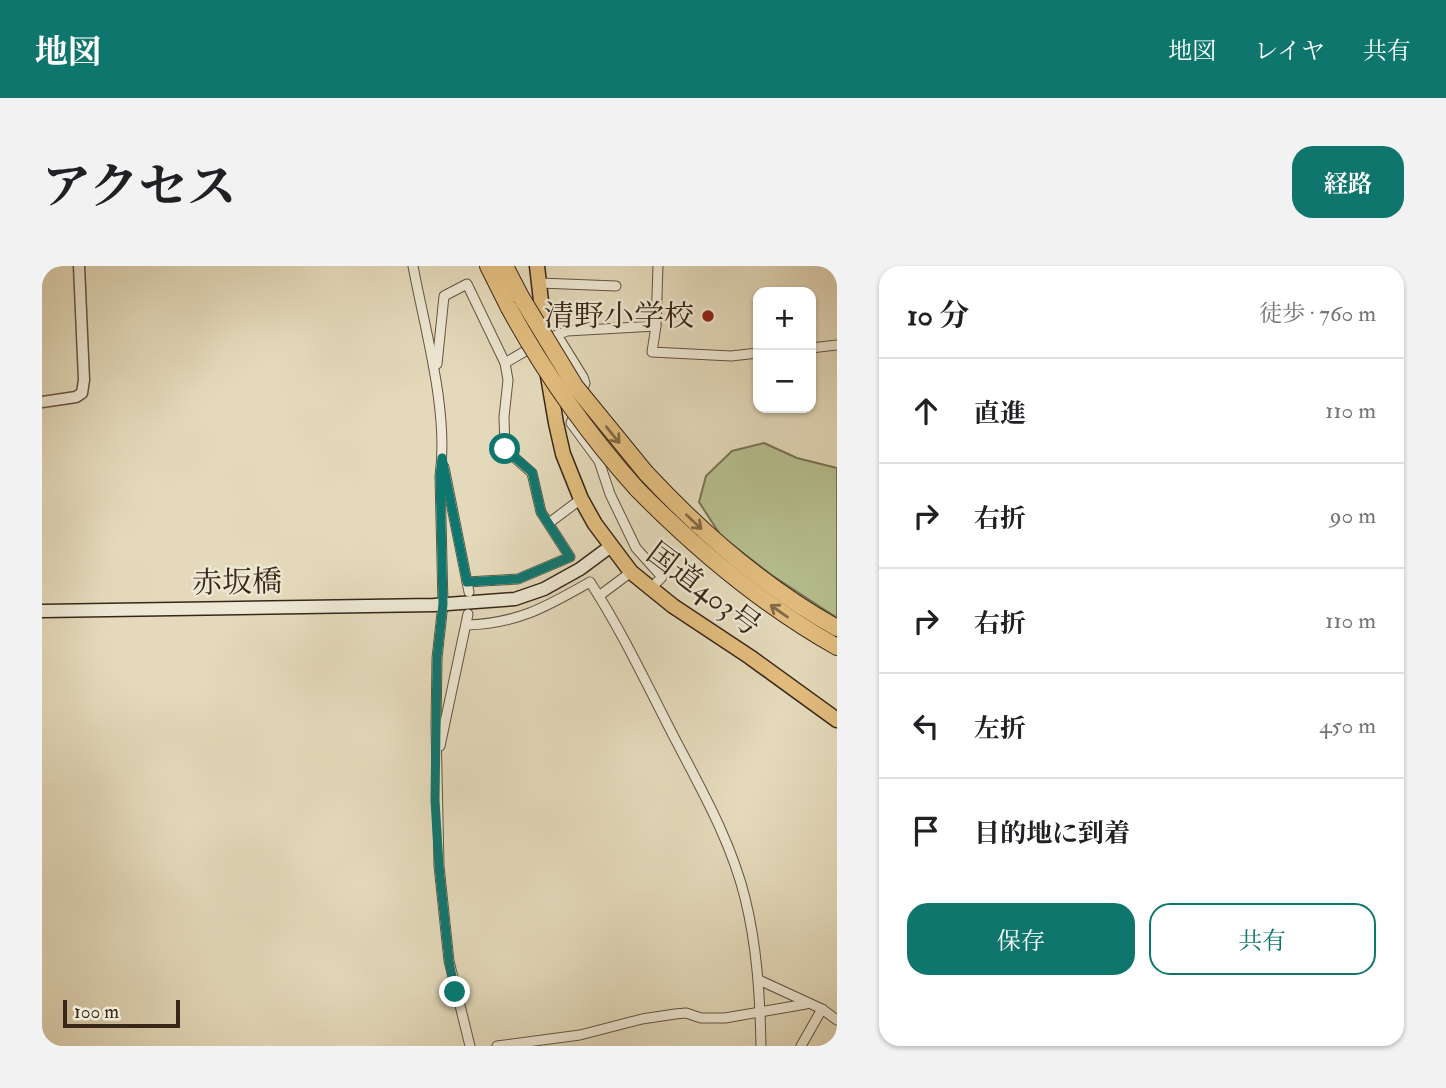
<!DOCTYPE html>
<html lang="ja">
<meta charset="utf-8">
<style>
body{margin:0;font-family:"IM FELL Double Pica","Noto Serif JP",serif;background:#f2f2f2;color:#202124}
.controls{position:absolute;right:21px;top:21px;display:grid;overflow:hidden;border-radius:14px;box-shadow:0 2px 5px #0004}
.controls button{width:63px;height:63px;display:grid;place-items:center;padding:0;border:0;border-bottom:2px solid #e0e0e0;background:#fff;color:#202124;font:35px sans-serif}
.scale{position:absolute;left:21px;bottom:18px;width:117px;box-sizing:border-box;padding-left:7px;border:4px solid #382718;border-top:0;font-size:19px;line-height:24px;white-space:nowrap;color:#382718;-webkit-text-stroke:5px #ede7d3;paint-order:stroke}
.stop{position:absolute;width:21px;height:21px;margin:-16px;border:5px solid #0f766e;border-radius:50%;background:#fff}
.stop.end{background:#0f766e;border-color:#fff;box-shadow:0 2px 7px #0008}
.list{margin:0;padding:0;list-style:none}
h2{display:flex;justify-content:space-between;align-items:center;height:91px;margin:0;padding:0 28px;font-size:30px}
h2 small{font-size:23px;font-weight:400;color:#757577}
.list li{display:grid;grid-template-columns:46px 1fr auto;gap:21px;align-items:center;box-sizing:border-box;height:105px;padding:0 28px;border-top:2px solid #e0e0e0}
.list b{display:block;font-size:26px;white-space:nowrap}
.list em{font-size:23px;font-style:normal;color:#757577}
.actions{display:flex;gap:14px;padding:21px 28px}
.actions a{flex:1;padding:16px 0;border:2px solid #0f766e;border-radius:21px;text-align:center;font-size:24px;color:#0f766e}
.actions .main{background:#0f766e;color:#fff}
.icon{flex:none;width:38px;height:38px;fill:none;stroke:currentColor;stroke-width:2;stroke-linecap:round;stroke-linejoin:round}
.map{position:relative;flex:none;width:795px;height:780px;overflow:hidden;border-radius:21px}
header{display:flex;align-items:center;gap:42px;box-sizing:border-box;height:98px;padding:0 35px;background:#0f766e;color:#fff}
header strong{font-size:33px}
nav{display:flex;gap:38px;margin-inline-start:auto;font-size:24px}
.intro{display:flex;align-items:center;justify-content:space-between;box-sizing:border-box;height:168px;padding:0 42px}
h1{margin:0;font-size:49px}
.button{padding:18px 32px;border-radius:21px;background:#0f766e;color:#fff;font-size:24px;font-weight:700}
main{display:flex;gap:42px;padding:0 42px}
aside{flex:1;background:#fff;border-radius:21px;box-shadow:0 2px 5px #0004}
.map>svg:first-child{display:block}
.green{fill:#b6bf8f;stroke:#777354;stroke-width:2}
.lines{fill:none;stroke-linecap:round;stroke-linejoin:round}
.minor-casing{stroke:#635441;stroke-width:11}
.tertiary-casing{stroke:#635441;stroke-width:13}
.secondary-casing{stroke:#382718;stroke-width:15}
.trunk-casing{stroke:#382718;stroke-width:17}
.motorway-casing{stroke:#382718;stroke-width:18}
.minor{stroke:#ede7d3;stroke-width:9}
.tertiary{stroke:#ede7d3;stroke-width:10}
.secondary{stroke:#ede7d3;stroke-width:12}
.trunk{stroke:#e2bd7e;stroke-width:14}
.motorway{stroke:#e2bd7e;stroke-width:16}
.motorway-bridge-casing{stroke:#382718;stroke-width:18;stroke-linecap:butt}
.motorway-bridge{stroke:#e2bd7e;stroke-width:16}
.oneway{stroke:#846a46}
.route{stroke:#0f766e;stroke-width:9}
.poi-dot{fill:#8f2418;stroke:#ede7d3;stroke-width:2.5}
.labels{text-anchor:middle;stroke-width:5;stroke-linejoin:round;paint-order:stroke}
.poi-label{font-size:30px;fill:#382718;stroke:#ede7d3;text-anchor:end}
.street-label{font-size:30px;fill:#382718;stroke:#ede7d3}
</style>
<header>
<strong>地図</strong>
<nav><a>地図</a><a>レイヤ</a><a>共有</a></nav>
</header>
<div class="intro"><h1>アクセス</h1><a class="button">経路</a></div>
<main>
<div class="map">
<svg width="795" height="780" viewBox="0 0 795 780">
<rect width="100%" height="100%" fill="#e4dabb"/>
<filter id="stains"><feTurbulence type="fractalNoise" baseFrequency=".00286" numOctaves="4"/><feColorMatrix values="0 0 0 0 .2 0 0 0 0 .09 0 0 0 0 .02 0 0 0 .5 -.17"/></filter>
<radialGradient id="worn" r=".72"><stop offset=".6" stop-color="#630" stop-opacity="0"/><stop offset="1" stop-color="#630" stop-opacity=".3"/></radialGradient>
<path class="green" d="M 722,177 L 755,192 L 795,202 L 795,352 L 728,308 L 679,270 L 657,236 L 664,210 L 690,185 Z"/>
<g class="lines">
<g class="minor-casing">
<g id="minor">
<path d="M 371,0 C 383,64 407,146 398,210 L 401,338 L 395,392 L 394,460 L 397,600 L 407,695 L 428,780"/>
<path d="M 498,17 L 574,20"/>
<path d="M 614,60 L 610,86 L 689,90 L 716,87"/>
<path d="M 515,69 L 541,111 L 543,117 L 539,129"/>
<path d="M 510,71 L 525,65 L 614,60 L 616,0"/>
<path d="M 769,82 L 795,79"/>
<path d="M 463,97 L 492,80"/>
<path d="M 395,98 L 402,30 L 425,18 L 463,97 L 466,114 L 462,151 L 463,183 L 490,207 L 499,246 L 528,291 L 476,313 L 425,316"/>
<path d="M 533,146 L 529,157 L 557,195 L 568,228 L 594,282 L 620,311 L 609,322"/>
<path d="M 402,201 L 427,326"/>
<path d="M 507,257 L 539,233"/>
<path d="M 557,330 L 589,306"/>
<path d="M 425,359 C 477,357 504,341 548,316 C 580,365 605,419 632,471 C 659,523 689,575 703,632 C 715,680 718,730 719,780"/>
<path d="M 398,480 L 426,348"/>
<path d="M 717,714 L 780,743 L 795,754"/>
<path d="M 455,780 L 538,769 L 600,753 L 633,748 L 644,747 L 659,752 L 683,752 L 764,738"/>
<path d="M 759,780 L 780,743"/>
</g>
</g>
<g class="tertiary-casing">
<path id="tertiary" d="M 0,136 L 34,131 L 40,127 L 42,114 L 37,0"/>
</g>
<g class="secondary-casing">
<path id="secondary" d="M 0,345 L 392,339 L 473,333 L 502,323 L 538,303 L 569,280"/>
</g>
<g class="trunk-casing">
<path id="trunk" d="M 495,0 L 499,35 L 500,75 L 514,157 L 521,188 L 539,233 L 553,258 L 589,306 L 631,340 L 708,391 L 795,454"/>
</g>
<g class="motorway-casing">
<g id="motorway">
<path d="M 446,0 L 467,42"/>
<path d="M 463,0 L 479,31"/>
<path d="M 604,207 C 660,267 723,322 795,362"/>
<path d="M 595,223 C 655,284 720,339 795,381"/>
</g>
</g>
<use href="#minor" class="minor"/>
<use href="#tertiary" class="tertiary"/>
<use href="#secondary" class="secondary"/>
<use href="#trunk" class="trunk"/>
<use href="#motorway" class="motorway"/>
<g class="motorway-bridge-casing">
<g id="motorway-bridge">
<path d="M 479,31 L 533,120 L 604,207"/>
<path d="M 467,42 C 503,108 545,167 595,223"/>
</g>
</g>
<use href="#motorway-bridge" class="motorway-bridge"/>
</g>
<defs><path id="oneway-shaft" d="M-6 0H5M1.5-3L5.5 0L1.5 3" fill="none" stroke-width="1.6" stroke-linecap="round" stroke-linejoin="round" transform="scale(1.75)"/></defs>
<g class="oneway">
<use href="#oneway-shaft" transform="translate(571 169) rotate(51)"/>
<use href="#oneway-shaft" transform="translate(652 256) rotate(43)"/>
<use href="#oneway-shaft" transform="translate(737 345) rotate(-145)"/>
</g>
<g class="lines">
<path class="route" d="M 413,726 L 407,695 L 397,600 L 393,534 L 395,392 L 401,338 L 398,210 L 400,192 L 425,316 L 476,313 L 528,291 L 499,246 L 490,206 L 463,183"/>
</g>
<circle class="poi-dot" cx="666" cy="50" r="7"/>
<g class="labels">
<g class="poi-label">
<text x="652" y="60">清野小学校</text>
</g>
<g class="street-label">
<text transform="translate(195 316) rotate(-1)" y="10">赤坂橋</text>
<text transform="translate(662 323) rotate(37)" y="10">国道403号</text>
</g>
</g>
<rect width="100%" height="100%" filter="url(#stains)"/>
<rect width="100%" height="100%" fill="url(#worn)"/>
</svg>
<div class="controls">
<button>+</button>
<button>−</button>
</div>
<div class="scale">100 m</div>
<div class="stop" style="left:463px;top:183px"></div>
<div class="stop end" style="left:413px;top:726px"></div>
</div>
<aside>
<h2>10 分<small>徒歩 · 760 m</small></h2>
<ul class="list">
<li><svg class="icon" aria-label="ahead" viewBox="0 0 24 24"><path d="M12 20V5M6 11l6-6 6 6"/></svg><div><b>直進</b></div><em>110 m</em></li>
<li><svg class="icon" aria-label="right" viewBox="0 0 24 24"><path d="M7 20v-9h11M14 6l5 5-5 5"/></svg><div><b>右折</b></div><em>90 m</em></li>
<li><svg class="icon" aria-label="right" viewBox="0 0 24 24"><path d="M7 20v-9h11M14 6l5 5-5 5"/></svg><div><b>右折</b></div><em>110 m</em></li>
<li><svg class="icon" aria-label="left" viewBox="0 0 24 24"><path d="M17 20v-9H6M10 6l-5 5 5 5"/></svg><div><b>左折</b></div><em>450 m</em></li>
<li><svg class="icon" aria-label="arrive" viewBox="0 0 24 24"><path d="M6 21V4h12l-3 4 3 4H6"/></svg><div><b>目的地に到着</b></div></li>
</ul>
<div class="actions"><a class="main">保存</a><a>共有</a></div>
</aside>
</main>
